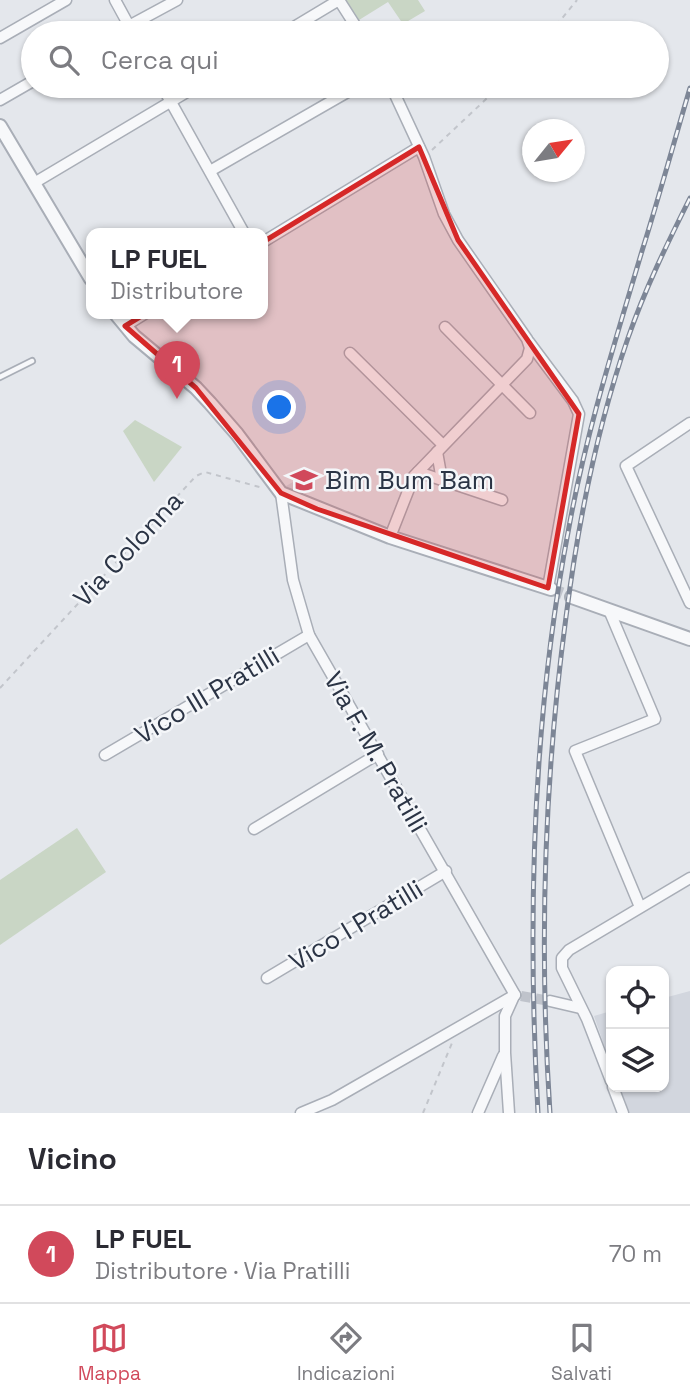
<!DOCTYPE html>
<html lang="it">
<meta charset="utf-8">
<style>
body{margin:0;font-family:"Space Grotesk",sans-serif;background:#f7f7f7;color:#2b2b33}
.controls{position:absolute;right:21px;bottom:21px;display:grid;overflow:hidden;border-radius:14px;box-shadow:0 2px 5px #0004}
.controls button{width:63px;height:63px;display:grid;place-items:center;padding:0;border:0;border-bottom:2px solid #e1e1e2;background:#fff;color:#2b2b33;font:35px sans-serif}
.compass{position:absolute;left:522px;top:119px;width:63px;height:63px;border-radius:50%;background:#fff;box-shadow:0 2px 5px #0004;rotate:60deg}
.you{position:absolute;left:280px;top:408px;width:24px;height:24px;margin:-18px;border:5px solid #fff;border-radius:50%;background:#1a73e8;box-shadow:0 0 0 10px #1a73e833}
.badge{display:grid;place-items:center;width:46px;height:46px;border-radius:50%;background:#d1495b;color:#fff;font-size:23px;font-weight:700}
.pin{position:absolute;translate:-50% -58px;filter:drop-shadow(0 2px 4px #0008)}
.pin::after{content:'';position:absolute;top:37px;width:24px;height:21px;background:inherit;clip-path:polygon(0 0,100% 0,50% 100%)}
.popup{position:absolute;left:86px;top:228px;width:182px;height:91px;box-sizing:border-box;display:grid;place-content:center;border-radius:14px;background:#fff;filter:drop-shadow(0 2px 5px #0005);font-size:23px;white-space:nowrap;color:#7c7c81}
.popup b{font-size:26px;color:#2b2b33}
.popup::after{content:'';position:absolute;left:50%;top:100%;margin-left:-14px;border:14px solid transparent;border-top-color:#fff}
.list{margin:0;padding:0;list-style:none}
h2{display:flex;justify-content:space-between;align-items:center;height:91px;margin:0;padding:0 28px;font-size:30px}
h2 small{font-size:23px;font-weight:400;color:#7c7c81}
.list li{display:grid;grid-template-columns:46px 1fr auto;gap:21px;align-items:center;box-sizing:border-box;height:98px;padding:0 28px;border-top:2px solid #e1e1e2}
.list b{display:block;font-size:26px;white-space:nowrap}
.list p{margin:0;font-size:23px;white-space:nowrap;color:#7c7c81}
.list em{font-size:23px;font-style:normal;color:#7c7c81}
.icon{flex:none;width:38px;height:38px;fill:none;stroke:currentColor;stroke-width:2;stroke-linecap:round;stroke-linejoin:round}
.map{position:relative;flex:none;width:690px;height:1113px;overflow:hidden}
.search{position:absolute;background:#fff;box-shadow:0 2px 5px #0004;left:21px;right:21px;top:21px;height:77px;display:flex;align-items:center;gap:18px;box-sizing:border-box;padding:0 24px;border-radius:38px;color:#7c7c81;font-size:26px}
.sheet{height:189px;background:#fff}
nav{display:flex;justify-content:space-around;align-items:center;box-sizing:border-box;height:98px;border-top:2px solid #e1e1e2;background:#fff;font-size:19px;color:#7c7c81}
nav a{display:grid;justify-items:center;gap:4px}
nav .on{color:#d1495b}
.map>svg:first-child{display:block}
.built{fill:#d2d6de}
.green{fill:#c9d6c5}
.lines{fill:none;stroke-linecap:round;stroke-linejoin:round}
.minor-tunnel{stroke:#bfc3cb;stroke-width:10;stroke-dasharray:10 5;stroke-linecap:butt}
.tertiary-tunnel{stroke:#bfc3cb;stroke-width:12;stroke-dasharray:12 6;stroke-linecap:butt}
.service-casing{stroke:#a9aeb7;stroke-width:8}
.minor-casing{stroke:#a9aeb7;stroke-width:13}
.tertiary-casing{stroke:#a9aeb7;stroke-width:16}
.path{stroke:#c2c5cb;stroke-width:2;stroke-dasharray:5 5;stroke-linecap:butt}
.service{stroke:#f7f8fa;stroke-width:4.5}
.minor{stroke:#f7f8fa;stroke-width:10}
.tertiary{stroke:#f7f8fa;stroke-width:12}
.rail-casing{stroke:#7d8696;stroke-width:5}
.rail{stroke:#f4f6f9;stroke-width:2.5;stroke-dasharray:8;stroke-linecap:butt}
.marked{fill:#d62828;fill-opacity:0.2;stroke:#d62828;stroke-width:5;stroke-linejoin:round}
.labels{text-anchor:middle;stroke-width:5;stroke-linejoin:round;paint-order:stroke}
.poi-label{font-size:26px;fill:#2b3445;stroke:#f4f6f9;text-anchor:start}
.street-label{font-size:26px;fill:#2b3445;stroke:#f4f6f9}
</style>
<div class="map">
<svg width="690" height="1113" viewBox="0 0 690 1113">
<rect width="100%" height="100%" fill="#e4e7ec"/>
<g class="built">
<path d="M 307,474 L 314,487 L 299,496 L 286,486 Z"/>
<path d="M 690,991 L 690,1113 L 629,1113 L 619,1087 L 664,1087 L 664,998 Z"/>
<path d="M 611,1011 L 611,1065 L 594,1016 Z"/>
</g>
<g class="green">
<path d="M 346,0 L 418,0 L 425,11 L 403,24 L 388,2 L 359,20 Z"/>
<path d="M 135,420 L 182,447 L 154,482 L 123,431 Z"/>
<path d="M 77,828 L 106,872 L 0,945 L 0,880 Z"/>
</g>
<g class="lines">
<path class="minor-tunnel" d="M 521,996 L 550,1001"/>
<path class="tertiary-tunnel" d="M 551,589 L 572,597"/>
<g class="service-casing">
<path id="service" d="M 0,377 L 32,361"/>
</g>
<g class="minor-casing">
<g id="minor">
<path d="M 115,0 L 133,33"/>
<path d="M 116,33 L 177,0"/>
<path d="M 284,33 L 339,0 L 360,33"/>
<path d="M 0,38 L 66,0"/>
<path d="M 162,86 L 244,233"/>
<path d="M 0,100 L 33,81"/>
<path d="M 210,171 L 358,86"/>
<path d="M 34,183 L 197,86"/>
<path d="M 263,242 L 419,147"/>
<path d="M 125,326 L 146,313"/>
<path d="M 445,327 L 530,413"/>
<path d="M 529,342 L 573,401 L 579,414 L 548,588"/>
<path d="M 350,353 L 443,445"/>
<path d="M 690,423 L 626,466 L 690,603"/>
<path d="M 437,452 L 442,480"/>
<path d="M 418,472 L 502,500"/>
<path d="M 281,493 L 293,580 L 309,635 L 515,995"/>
<path d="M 390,537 L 414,476 L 527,359 L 530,348 L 527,339 L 458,240 L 444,214 L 424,157 L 391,86"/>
<path d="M 609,610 L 655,719 L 575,751 L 640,907"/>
<path d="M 105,755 L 309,635"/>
<path d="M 254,829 L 378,754"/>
<path d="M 267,978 L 446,871"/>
<path d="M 550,1001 L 580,1008"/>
<path d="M 611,1081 L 587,1019 L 562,968 L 562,958 L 569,950 L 690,878"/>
<path d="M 613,1087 L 623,1113"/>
<path d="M 301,1113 L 332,1100 L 515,995"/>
<path d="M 478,1113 L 503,1056"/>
<path d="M 509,1113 L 505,1053 L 505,1016 L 514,996"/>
</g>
</g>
<g class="tertiary-casing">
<g id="tertiary">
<path d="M 0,126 L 91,279"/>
<path d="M 115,313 L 134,336 L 196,388 L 210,403 L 237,434 L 281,493 L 390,537 L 551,589"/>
<path d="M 572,597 L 690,639"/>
</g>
</g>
<g class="path">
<path d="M 550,33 L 577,0"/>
<path d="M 432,150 L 500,86"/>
<path d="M 0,688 L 196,476 L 205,472 L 263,488"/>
<path d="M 423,1113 L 452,1043"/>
</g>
<use href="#service" class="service"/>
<use href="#minor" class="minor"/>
<use href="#tertiary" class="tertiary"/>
<g class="rail-casing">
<g id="rail">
<path d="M 538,1113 C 527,918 532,720 569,527 C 586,433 615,342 642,251 C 659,197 674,142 690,88"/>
<path d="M 550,1113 C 539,947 544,781 566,617 C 578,523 597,427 628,338 C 645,289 667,244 690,198"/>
</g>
</g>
<use href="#rail" class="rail"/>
</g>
<path class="marked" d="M 419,147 L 458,240 L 579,414 L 548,588 L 317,509 L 281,493 L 196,388 L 125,326 Z"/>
<defs>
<g id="school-bare" transform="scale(2.1)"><path d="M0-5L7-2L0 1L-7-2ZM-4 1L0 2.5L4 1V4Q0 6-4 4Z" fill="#d1495b" stroke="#f4f6f9" stroke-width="2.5" paint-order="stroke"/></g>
</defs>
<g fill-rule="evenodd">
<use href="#school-bare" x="304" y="480"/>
</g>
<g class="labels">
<g class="poi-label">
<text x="325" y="489">Bim Bum Bam</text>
</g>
<g class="street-label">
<text transform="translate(128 549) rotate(-47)" y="9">Via Colonna</text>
<text transform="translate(207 695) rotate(-31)" y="9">Vico III Pratilli</text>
<text transform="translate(376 752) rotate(60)" y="9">Via F. M. Pratilli</text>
<text transform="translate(356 925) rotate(-31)" y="9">Vico I Pratilli</text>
</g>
</g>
</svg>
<div class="controls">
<button><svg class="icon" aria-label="locate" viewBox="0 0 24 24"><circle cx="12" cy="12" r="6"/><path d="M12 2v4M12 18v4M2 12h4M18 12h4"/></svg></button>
<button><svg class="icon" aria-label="layers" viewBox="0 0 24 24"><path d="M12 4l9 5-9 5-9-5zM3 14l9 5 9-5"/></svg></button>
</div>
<svg class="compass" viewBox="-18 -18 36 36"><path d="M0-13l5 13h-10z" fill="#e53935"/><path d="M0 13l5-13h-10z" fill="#7c7c81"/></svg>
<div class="you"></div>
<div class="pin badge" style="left:177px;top:399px">1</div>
<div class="popup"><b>LP FUEL</b>Distributore</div>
<div class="search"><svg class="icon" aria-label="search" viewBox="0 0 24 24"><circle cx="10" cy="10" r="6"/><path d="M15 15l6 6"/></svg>Cerca qui</div>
</div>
<section class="sheet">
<h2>Vicino<small></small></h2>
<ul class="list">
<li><span class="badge">1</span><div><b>LP FUEL</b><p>Distributore · Via Pratilli</p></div><em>70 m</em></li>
</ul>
</section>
<nav>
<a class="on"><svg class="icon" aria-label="map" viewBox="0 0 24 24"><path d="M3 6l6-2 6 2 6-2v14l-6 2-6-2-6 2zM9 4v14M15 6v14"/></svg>Mappa</a>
<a><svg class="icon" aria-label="directions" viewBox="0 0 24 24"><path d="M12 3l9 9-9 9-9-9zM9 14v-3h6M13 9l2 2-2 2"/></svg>Indicazioni</a>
<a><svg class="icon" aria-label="saved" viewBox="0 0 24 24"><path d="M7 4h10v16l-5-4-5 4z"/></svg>Salvati</a>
</nav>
